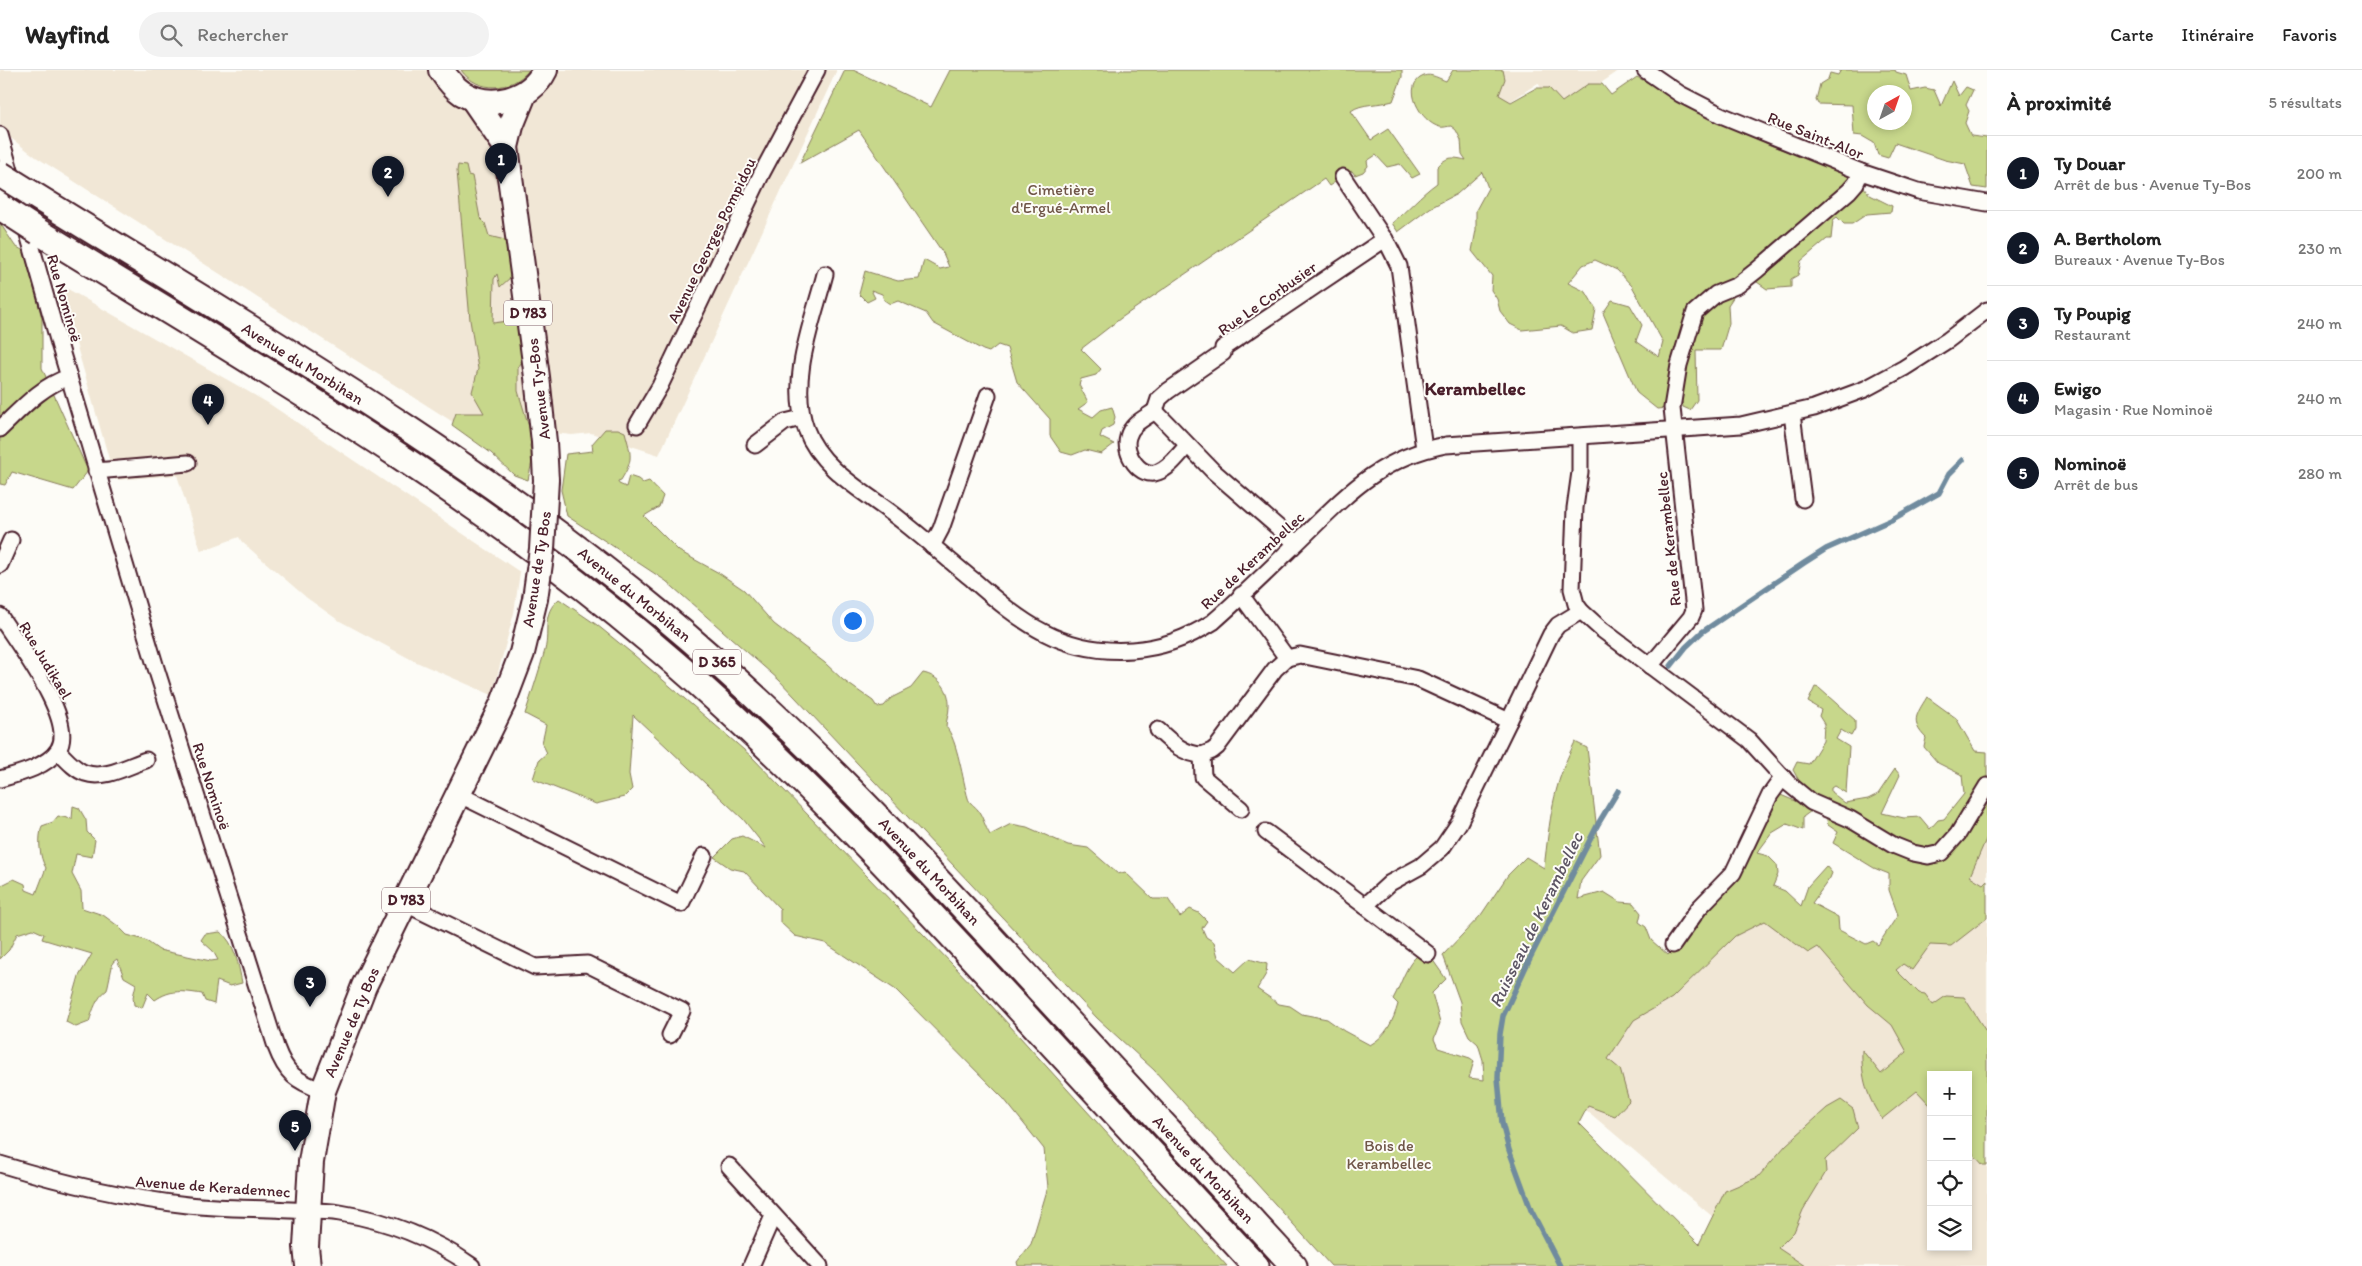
<!DOCTYPE html>
<html lang="fr">
<meta charset="utf-8">
<style>
body{margin:0;font-family:Itim,sans-serif;background:#f2f2f2;color:#222}
.controls{position:absolute;right:15px;bottom:15px;display:grid;overflow:hidden;border-radius:0px;box-shadow:0 2px 8px #0003}
.controls button{width:45px;height:45px;display:grid;place-items:center;padding:0;border:0;border-bottom:1px solid #e0e0e0;background:#fff;color:#222;font:25px sans-serif}
.compass{position:absolute;left:1867px;top:15px;width:45px;height:45px;border-radius:50%;background:#fff;box-shadow:0 2px 8px #0003;rotate:40deg}
.you{position:absolute;left:852px;top:550px;width:18px;height:18px;margin:-12px;border:4px solid #fff;border-radius:50%;background:#1a73e8;box-shadow:0 0 0 8px #1a73e833}
.badge{display:grid;place-items:center;width:32px;height:32px;border-radius:50%;background:#111827;color:#fff;font-size:16px;font-weight:700}
.pin{position:absolute;translate:-50% -41px;filter:drop-shadow(0 1px 2px #0008)}
.pin::after{content:'';position:absolute;top:26px;width:18px;height:15px;background:inherit;clip-path:polygon(0 0,100% 0,50% 100%)}
.list{margin:0;padding:0;list-style:none}
h2{display:flex;justify-content:space-between;align-items:center;height:65px;margin:0;padding:0 20px;font-size:21px}
h2 small{font-size:16px;font-weight:400;color:#767676}
.list li{display:grid;grid-template-columns:32px 1fr auto;gap:15px;align-items:center;box-sizing:border-box;height:75px;padding:0 20px;border-top:1px solid #e0e0e0}
.list b{display:block;font-size:19px;white-space:nowrap}
.list p{margin:0;font-size:16px;white-space:nowrap;color:#767676}
.list em{font-size:16px;font-style:normal;color:#767676}
.icon{flex:none;width:28px;height:28px;fill:none;stroke:currentColor;stroke-width:2;stroke-linecap:round;stroke-linejoin:round}
.map{position:relative;flex:none;width:1987px;height:1196px;overflow:hidden}
header{display:flex;align-items:center;gap:30px;box-sizing:border-box;height:70px;padding:0 25px;background:#fff;border-bottom:1px solid #e0e0e0}
header strong{font-size:24px}
nav{display:flex;gap:28px;margin-inline-start:auto;font-size:18px}
.search{width:350px;height:45px;background:#f2f2f2;display:flex;align-items:center;gap:12px;box-sizing:border-box;padding:0 18px;border-radius:28px;color:#767676;font-size:19px}
main{display:flex}
aside{flex:1;background:#fff}
.map>svg:first-child{display:block}
.built{fill:#f1e7d6;fill-rule:evenodd}
.green{fill:#c7d78b;stroke:#887b5b;fill-rule:evenodd}
.lines{fill:none;stroke-linecap:round;stroke-linejoin:round}
.stream{stroke:#708b9e;stroke-width:5.5}
.minor-casing{stroke:#4a1f2b;stroke-width:19}
.primary-casing{stroke:#4a1f2b;stroke-width:28}
.trunk-casing{stroke:#4a1f2b;stroke-width:29}
.minor{stroke:#fdfcf7;stroke-width:15}
.primary{stroke:#fdfcf7;stroke-width:24}
.trunk{stroke:#fdfcf7;stroke-width:25}
.primary-bridge-casing{stroke:#4a1f2b;stroke-width:28;stroke-linecap:butt}
.trunk-bridge-casing{stroke:#4a1f2b;stroke-width:29;stroke-linecap:butt}
.primary-bridge{stroke:#fdfcf7;stroke-width:24}
.trunk-bridge{stroke:#fdfcf7;stroke-width:25}
.labels{text-anchor:middle;stroke-width:4;stroke-linejoin:round;paint-order:stroke}
.shield{fill:#fdfcf7;stroke:#806168;stroke-width:1}
.shield-label{font-size:15px;font-weight:bold;fill:#4a1f2b}
.street-label{font-size:16px;fill:#4a1f2b;stroke:#fdfcf7}
.park-label{font-size:16px;fill:#705648;stroke:#fdfcf7}
.water-label{font-size:18px;font-style:italic;fill:#5d5564;stroke:#fdfcf7}
.quarter-label{font-size:19px;font-weight:bold;fill:#4a1f2b;stroke:#fdfcf7}
</style>
<header>
<strong>Wayfind</strong>
<div class="search"><svg class="icon" aria-label="search" viewBox="0 0 24 24"><circle cx="10" cy="10" r="6"/><path d="M15 15l6 6"/></svg>Rechercher</div>
<nav><a>Carte</a><a>Itinéraire</a><a>Favoris</a></nav>
</header>
<main>
<div class="map">
<svg width="1987" height="1196" viewBox="0 0 1987 1196">
<rect width="100%" height="100%" fill="#fdfcf7"/>
<filter id="ink" filterUnits="userSpaceOnUse"><feTurbulence type="fractalNoise" baseFrequency=".02" numOctaves="2"/><feDisplacementMap in="SourceGraphic" scale="10" xChannelSelector="R" yChannelSelector="G"/><feConvolveMatrix kernelMatrix="1 2 1 2 8 2 1 2 1" color-interpolation-filters="sRGB"/></filter>
<g filter="url(#ink)">
<g class="built">
<path d="M 0,0 L 836,0 L 836,2 L 659,385 L 591,363 L 572,365 L 453,352 L 36,87 L 0,60 Z"/>
<path d="M 1456,0 L 1620,0 L 1557,43 L 1538,13 L 1487,47 Z"/>
<path d="M 59,214 L 268,333 L 520,502 L 514,543 L 492,625 L 414,591 L 338,550 L 307,528 L 242,472 L 239,467 L 201,481 L 177,405 L 115,410 Z"/>
<path d="M 1987,733 L 1987,1196 L 1771,1196 L 1585,1039 L 1579,1001 L 1675,893 L 1745,800 L 1878,901 ZM 1931,1005 L 1968,1005 L 1968,1177 L 1931,1177 Z"/>
</g>
<g class="green">
<path d="M 461,0 L 529,0 C 512,21 478,24 461,0 Z"/>
<path d="M 845,0 L 853,0 L 931,37 L 950,0 L 1402,0 L 1402,7 L 1393,31 C 1380,35 1361,33 1351,41 L 1371,70 L 1388,59 L 1420,104 L 1412,108 L 1400,94 L 1387,97 L 1376,85 L 1367,91 L 1368,96 L 1363,102 L 1355,105 L 1352,101 L 1329,116 L 1324,109 L 1121,248 L 1081,279 L 1101,299 L 1096,305 L 1081,309 L 1079,315 L 1088,332 L 1078,339 L 1093,347 L 1101,340 L 1112,337 L 1115,347 L 1113,355 L 1102,361 L 1100,367 L 1114,374 L 1101,384 L 1085,380 L 1072,385 L 1061,382 L 1050,366 L 1050,349 L 1017,312 L 1007,278 L 998,275 L 989,282 L 983,280 L 933,253 L 926,243 L 898,231 L 890,234 L 884,230 L 882,224 L 871,220 L 875,228 L 867,232 L 859,224 L 865,201 L 898,211 L 919,209 L 924,190 L 940,199 L 949,197 L 943,183 L 859,60 L 800,93 Z"/>
<path d="M 1453,0 L 1503,0 L 1505,9 L 1499,25 L 1511,32 L 1536,18 L 1549,18 L 1562,32 L 1588,14 L 1602,14 L 1611,25 L 1637,7 L 1770,75 L 1836,99 L 1863,116 L 1870,125 L 1892,136 L 1891,142 L 1867,144 L 1852,154 L 1844,154 L 1837,147 L 1833,150 L 1831,169 L 1827,169 L 1801,191 L 1798,205 L 1791,209 L 1791,217 L 1767,219 L 1747,205 L 1731,217 L 1734,226 L 1728,235 L 1729,253 L 1721,280 L 1696,280 L 1697,330 L 1690,340 L 1683,337 L 1682,332 L 1668,319 L 1668,338 L 1657,339 L 1637,323 L 1603,243 L 1612,230 L 1630,235 L 1642,255 L 1636,271 L 1659,287 L 1663,272 L 1632,216 L 1617,200 L 1595,190 L 1583,195 L 1568,213 L 1586,222 L 1596,239 L 1592,260 L 1573,263 L 1561,256 L 1522,260 L 1510,254 L 1500,241 L 1497,229 L 1491,220 L 1492,206 L 1472,181 L 1476,160 L 1476,140 L 1488,118 L 1482,102 L 1457,124 L 1430,138 L 1398,162 L 1392,153 C 1408,140 1420,125 1437,113 L 1437,97 C 1447,86 1452,87 1466,90 L 1462,84 L 1461,70 L 1456,60 L 1451,56 C 1448,56 1443,58 1440,57 C 1421,53 1400,15 1424,6 C 1431,3 1440,9 1446,11 Z"/>
<path d="M 1841,0 L 1895,0 L 1896,2 L 1906,5 L 1911,21 L 1925,18 L 1934,20 L 1941,36 L 1952,11 L 1959,26 L 1966,17 L 1973,20 L 1966,35 L 1969,41 L 1965,53 L 1971,66 L 1987,68 L 1987,119 L 1973,117 L 1965,94 L 1945,90 L 1895,73 L 1888,88 L 1878,85 L 1874,73 L 1862,66 L 1854,65 L 1852,35 L 1818,34 L 1816,30 L 1820,14 L 1828,9 L 1830,3 L 1838,5 ZM 1874,22 L 1904,22 L 1904,52 L 1874,52 Z"/>
<path d="M 458,95 L 466,96 L 468,105 L 472,106 L 480,148 L 485,153 L 489,166 L 505,170 L 508,177 L 512,206 L 500,217 L 497,204 L 494,209 L 493,253 L 508,251 L 516,253 L 519,260 L 522,292 L 518,297 L 518,321 L 532,367 L 530,376 L 533,387 L 528,410 L 514,405 L 491,383 L 452,355 L 456,343 L 484,343 L 472,322 L 478,299 L 470,250 L 457,101 Z"/>
<path d="M 0,153 L 15,176 L 24,181 L 42,248 L 42,298 L 88,401 L 73,420 L 12,402 L 5,415 L 0,414 Z"/>
<path d="M 605,359 L 618,359 L 625,362 C 631,385 634,389 621,410 L 618,411 L 619,414 L 626,417 L 629,406 L 638,409 L 643,413 L 649,411 L 663,426 L 659,437 L 644,446 L 679,481 L 719,503 L 744,520 L 774,554 L 825,593 L 843,610 L 873,631 L 877,637 L 884,636 L 891,628 L 911,618 L 923,603 C 939,606 950,620 949,637 C 949,644 946,650 946,657 C 957,668 963,712 968,728 C 969,733 975,736 978,740 C 983,747 985,757 990,765 L 1011,754 L 1027,757 L 1068,775 L 1088,778 L 1118,804 L 1125,802 L 1153,829 L 1168,829 L 1180,847 L 1190,839 L 1199,843 L 1207,851 L 1202,858 L 1206,867 L 1214,872 L 1218,887 L 1235,902 L 1249,889 L 1267,894 L 1266,904 L 1257,919 L 1279,934 L 1290,936 L 1302,944 L 1327,949 L 1344,961 L 1370,975 C 1386,966 1393,952 1398,934 L 1393,929 C 1402,913 1405,896 1419,884 L 1432,889 L 1446,909 L 1432,923 L 1440,953 L 1434,969 L 1438,978 L 1470,988 L 1474,991 L 1469,1008 L 1484,1010 L 1483,990 L 1478,974 L 1469,966 L 1462,951 L 1460,932 L 1443,885 L 1481,845 L 1508,805 L 1526,787 L 1544,798 C 1550,750 1552,717 1575,672 L 1587,678 L 1600,785 L 1581,811 L 1578,829 L 1604,822 L 1620,832 L 1633,833 L 1641,843 L 1639,852 L 1646,857 L 1651,870 L 1668,885 L 1689,863 L 1776,723 L 1809,737 L 1811,741 L 1803,747 L 1803,760 L 1787,754 L 1772,763 L 1757,783 L 1768,786 L 1777,795 L 1778,804 L 1773,816 L 1785,821 L 1801,836 L 1808,816 L 1826,796 L 1832,803 L 1830,808 L 1812,833 L 1838,847 L 1839,860 L 1866,874 L 1873,871 L 1878,875 L 1898,845 L 1889,820 L 1889,804 L 1874,798 L 1833,773 L 1838,762 L 1828,755 L 1826,745 L 1806,723 L 1793,700 L 1797,692 L 1809,694 L 1823,671 L 1824,654 L 1819,646 L 1821,640 L 1808,632 L 1815,617 L 1819,618 L 1855,650 L 1855,659 L 1851,666 L 1841,660 L 1836,669 L 1849,677 L 1846,723 L 1834,716 L 1831,718 L 1831,722 L 1845,733 L 1868,729 L 1878,724 L 1895,699 L 1900,705 L 1882,743 L 1904,748 L 1920,747 L 1930,759 L 1938,750 L 1944,749 L 1964,724 L 1962,705 L 1938,693 L 1924,677 L 1926,668 C 1910,652 1916,645 1927,627 L 1956,648 L 1975,681 L 1987,682 L 1987,767 L 1970,806 L 1983,814 L 1987,810 L 1987,848 L 1951,876 L 1930,875 L 1912,900 L 1903,894 L 1896,900 L 1919,923 L 1925,924 L 1933,935 L 1946,926 L 1964,927 L 1987,963 L 1987,1095 L 1983,1095 L 1968,1078 L 1968,1005 L 1931,1005 L 1931,1036 L 1917,1021 L 1882,1049 C 1867,1028 1861,1006 1862,980 L 1881,1004 L 1907,982 L 1892,955 L 1868,935 L 1818,877 L 1808,883 L 1765,851 L 1735,866 L 1672,928 L 1634,950 L 1608,989 L 1620,999 L 1629,1031 L 1615,1046 L 1588,1036 L 1579,1053 L 1699,1174 L 1725,1121 L 1758,1107 L 1786,1075 L 1827,1038 L 1841,1030 L 1853,1039 L 1858,1058 L 1825,1090 L 1826,1102 L 1803,1140 L 1794,1162 L 1778,1178 L 1805,1196 L 1331,1196 L 1154,1000 L 1097,948 L 779,610 L 666,511 L 567,446 L 561,420 L 566,384 L 593,381 L 592,374 Z"/>
<path d="M 559,529 L 597,555 L 634,585 L 751,686 L 981,924 L 1227,1196 L 1018,1196 L 1017,1192 L 1031,1174 L 1048,1117 L 1044,1079 L 1004,1029 L 896,920 L 825,873 L 795,866 L 780,852 L 780,839 L 744,801 L 730,798 L 714,787 L 732,769 L 742,766 L 766,778 L 743,749 L 633,645 L 629,704 L 632,719 L 624,727 L 596,734 L 533,709 L 539,690 L 547,683 L 542,673 L 546,655 L 525,644 C 532,623 539,601 545,580 C 550,560 541,544 559,529 Z"/>
<path d="M 73,736 L 79,738 L 86,750 L 87,762 L 95,770 L 92,787 L 76,784 L 72,804 L 81,821 L 82,838 L 103,845 L 118,856 L 127,865 L 145,870 L 159,880 L 211,891 L 218,890 L 213,881 L 201,870 L 205,864 L 220,862 C 235,872 239,897 242,913 L 230,916 L 217,911 L 214,934 L 205,931 L 202,924 C 183,921 171,919 155,930 L 148,923 L 142,938 L 134,935 L 133,927 L 136,914 L 124,907 L 117,889 L 113,892 L 107,920 C 96,928 93,940 89,952 L 76,957 L 66,952 L 79,906 L 92,884 L 42,869 L 44,864 L 33,859 L 17,864 L 9,880 L 0,889 L 0,816 L 14,809 L 25,814 L 26,820 L 36,824 L 46,798 C 39,787 38,768 42,756 L 53,752 L 58,746 L 72,749 Z"/>
</g>
<g class="lines">
<g class="stream">
<path d="M 1671,596 L 1686,577 L 1702,562 L 1804,493 L 1826,479 L 1891,450 L 1939,423 L 1949,404 L 1963,390"/>
<path d="M 1560,1196 L 1531,1140 L 1509,1080 L 1502,1053 L 1498,1008 L 1500,964 L 1503,946 L 1529,890 L 1598,754 L 1618,721"/>
</g>
<g class="minor-casing">
<g id="minor">
<path d="M 1645,0 L 1680,24 L 1721,45 L 1861,102 L 1918,121 L 1987,133"/>
<path d="M 0,65 L 60,277 L 156,598 L 276,977 C 286,1004 296,1011 323,1021"/>
<path d="M 1343,107 L 1389,176 L 1399,196 L 1424,379"/>
<path d="M 825,204 C 813,251 788,310 806,359 C 821,401 869,424 902,451 C 926,470 949,490 972,509 C 1021,552 1062,585 1132,580 C 1161,578 1188,568 1213,552 C 1245,524 1276,493 1307,463 C 1351,420 1383,387 1446,375 L 1741,355 L 1814,338 L 1865,319 L 1904,298 L 1948,270 L 1987,240"/>
<path d="M 1155,341 L 1159,329 L 1168,321 L 1223,283 L 1223,278 L 1385,169"/>
<path d="M 1792,344 L 1803,429"/>
<path d="M 637,355 L 660,316 L 762,103 L 817,0"/>
<path d="M 0,359 C 21,339 41,316 69,307"/>
<path d="M 1580,367 L 1580,402 L 1575,438 L 1572,519 L 1576,534 L 1581,541 L 1601,559 L 1749,670 L 1788,713 L 1811,732 L 1850,749 L 1893,775 L 1913,783 L 1928,786 L 1941,783 L 1958,764 L 1987,716"/>
<path d="M 755,375 L 785,352 L 802,348"/>
<path d="M 1187,376 C 1179,384 1170,398 1158,402 C 1140,409 1123,383 1128,367 C 1131,354 1145,348 1155,341 L 1213,401 L 1296,473"/>
<path d="M 96,401 L 188,393"/>
<path d="M 932,476 L 941,459 L 988,325"/>
<path d="M 0,495 L 11,470"/>
<path d="M 1241,525 L 1287,588 L 1300,585 L 1418,609 L 1509,651 L 1459,753 L 1442,778 L 1421,796 L 1390,813 L 1365,836 L 1266,762"/>
<path d="M 0,546 C 16,572 78,651 58,680 C 47,697 18,704 0,709"/>
<path d="M 1650,596 L 1691,547 L 1694,540 L 1672,338 L 1679,295 L 1695,242 L 1716,224 L 1738,215 L 1757,200 L 1849,121 L 1856,113 L 1861,102"/>
<path d="M 1509,651 L 1551,564 L 1558,555 L 1581,541"/>
<path d="M 1158,660 C 1171,672 1183,684 1202,685"/>
<path d="M 58,681 C 65,688 75,700 85,703 C 104,710 128,696 146,690"/>
<path d="M 458,724 L 681,834 L 704,786"/>
<path d="M 1241,739 L 1203,707 L 1202,685 L 1212,681 L 1217,677 L 1275,599 L 1287,588"/>
<path d="M 404,833 L 535,897 L 587,894 L 682,941 L 670,965"/>
<path d="M 1365,836 L 1428,884"/>
<path d="M 1673,875 L 1699,838 L 1733,803 L 1770,725 L 1783,707"/>
<path d="M 0,1094 C 62,1113 124,1128 188,1135 C 227,1139 267,1138 306,1141 C 317,1141 329,1141 340,1143 C 389,1151 431,1167 472,1196"/>
<path d="M 729,1096 L 820,1196"/>
<path d="M 751,1196 L 773,1146"/>
</g>
</g>
<g class="primary-casing">
<g id="primary">
<path d="M 441,0 C 447,9 453,17 462,23 C 490,40 530,31 545,0"/>
<path d="M 524,24 L 511,56 L 506,77 L 537,307 L 544,372 L 546,410"/>
<path d="M 473,29 L 506,77"/>
<path d="M 308,1196 L 306,1177 L 311,1092 L 323,1021 L 364,916 L 503,633 L 522,583 L 535,529"/>
</g>
</g>
<g class="trunk-casing">
<g id="trunk">
<path d="M 29,122 C 245,256 467,383 663,546 C 793,654 907,776 1021,900 C 1112,998 1203,1097 1294,1196"/>
<path d="M 39,162 C 247,290 461,412 649,571 C 779,680 895,804 1010,929 C 1092,1018 1174,1107 1256,1196"/>
</g>
</g>
<use href="#minor" class="minor"/>
<use href="#primary" class="primary"/>
<use href="#trunk" class="trunk"/>
<g class="primary-bridge-casing">
<path id="primary-bridge" d="M 535,529 L 542,479 L 546,410"/>
</g>
<g class="trunk-bridge-casing">
<g id="trunk-bridge">
<path d="M 0,104 L 29,122"/>
<path d="M 5,140 L 39,162"/>
</g>
</g>
<use href="#primary-bridge" class="primary-bridge"/>
<use href="#trunk-bridge" class="trunk-bridge"/>
</g>
</g>
<g class="labels">
<g class="shield">
<rect x="504" y="230.5" width="48" height="25" rx="4"/>
<rect x="693" y="579.5" width="48" height="25" rx="4"/>
<rect x="382" y="817.5" width="48" height="25" rx="4"/>
</g>
<g class="shield-label">
<text x="528" y="248">D 783</text>
<text x="717" y="597">D 365</text>
<text x="406" y="835">D 783</text>
</g>
<g class="street-label">
<text transform="translate(1816 65) rotate(22)" y="6">Rue Saint-Alor</text>
<text transform="translate(711 170) rotate(-64)" y="6">Avenue Georges Pompidou</text>
<text transform="translate(65 228) rotate(74)" y="6">Rue Nominoë</text>
<text transform="translate(1267 228) rotate(-35)" y="6">Rue Le Corbusier</text>
<text transform="translate(303 293) rotate(32)" y="6">Avenue du Morbihan</text>
<text transform="translate(538 319) rotate(-97)" y="6">Avenue Ty-Bos</text>
<text transform="translate(1668 469) rotate(-96)" y="6">Rue de Kerambellec</text>
<text transform="translate(1252 490) rotate(-43)" y="6">Rue de Kerambellec</text>
<text transform="translate(536 499) rotate(-81)" y="6">Avenue de Ty Bos</text>
<text transform="translate(635 524) rotate(39)" y="6">Avenue du Morbihan</text>
<text transform="translate(46 590) rotate(59)" y="6">Rue Judikael</text>
<text transform="translate(212 716) rotate(72)" y="6">Rue Nominoë</text>
<text transform="translate(930 801) rotate(47)" y="6">Avenue du Morbihan</text>
<text transform="translate(351 952) rotate(-67)" y="6">Avenue de Ty Bos</text>
<text transform="translate(1204 1099) rotate(47)" y="6">Avenue du Morbihan</text>
<text transform="translate(213 1116) rotate(4)" y="6">Avenue de Keradennec</text>
</g>
<g class="park-label">
<text x="1061" y="125">Cimetière<tspan x="1061" dy="18">d'Ergué-Armel</tspan></text>
<text x="1389" y="1081">Bois de<tspan x="1389" dy="18">Kerambellec</tspan></text>
</g>
<g class="water-label">
<text transform="translate(1536 850) rotate(-64)" y="6">Ruisseau de Kerambellec</text>
</g>
<g class="quarter-label">
<text x="1475" y="325">Kerambellec</text>
</g>
</g>
</svg>
<div class="controls">
<button>+</button>
<button>−</button>
<button><svg class="icon" aria-label="locate" viewBox="0 0 24 24"><circle cx="12" cy="12" r="6"/><path d="M12 2v4M12 18v4M2 12h4M18 12h4"/></svg></button>
<button><svg class="icon" aria-label="layers" viewBox="0 0 24 24"><path d="M12 4l9 5-9 5-9-5zM3 14l9 5 9-5"/></svg></button>
</div>
<svg class="compass" viewBox="-18 -18 36 36"><path d="M0-13l5 13h-10z" fill="#e53935"/><path d="M0 13l5-13h-10z" fill="#767676"/></svg>
<div class="you"></div>
<div class="pin badge" style="left:501px;top:114px">1</div>
<div class="pin badge" style="left:388px;top:127px">2</div>
<div class="pin badge" style="left:310px;top:937px">3</div>
<div class="pin badge" style="left:208px;top:355px">4</div>
<div class="pin badge" style="left:295px;top:1081px">5</div>
</div>
<aside>
<h2>À proximité<small>5 résultats</small></h2>
<ul class="list">
<li><span class="badge">1</span><div><b>Ty Douar</b><p>Arrêt de bus · Avenue Ty-Bos</p></div><em>200 m</em></li>
<li><span class="badge">2</span><div><b>A. Bertholom</b><p>Bureaux · Avenue Ty-Bos</p></div><em>230 m</em></li>
<li><span class="badge">3</span><div><b>Ty Poupig</b><p>Restaurant</p></div><em>240 m</em></li>
<li><span class="badge">4</span><div><b>Ewigo</b><p>Magasin · Rue Nominoë</p></div><em>240 m</em></li>
<li><span class="badge">5</span><div><b>Nominoë</b><p>Arrêt de bus</p></div><em>280 m</em></li>
</ul>
</aside>
</main>
